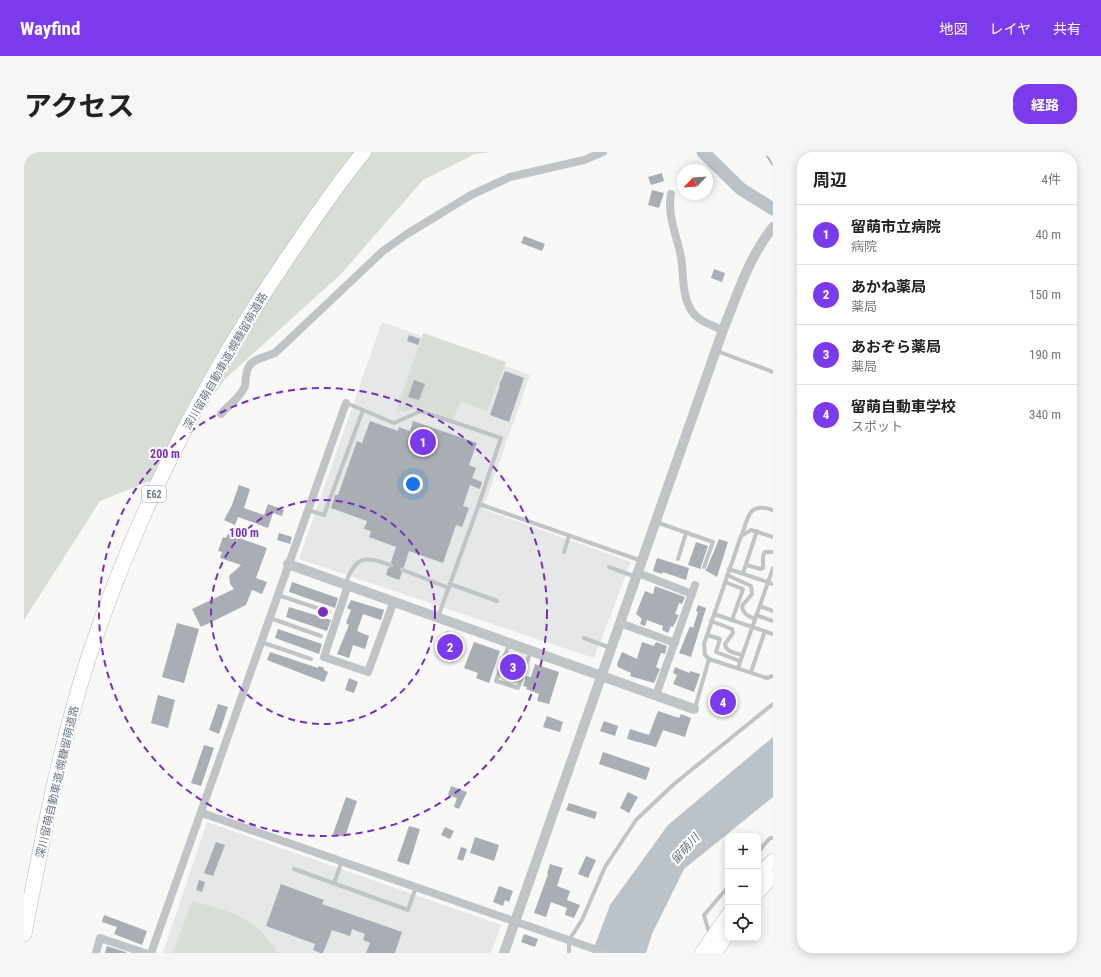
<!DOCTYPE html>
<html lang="ja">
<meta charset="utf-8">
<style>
body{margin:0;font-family:"Roboto Condensed","Noto Sans JP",sans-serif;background:#f6f6f6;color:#202124}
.controls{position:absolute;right:12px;bottom:12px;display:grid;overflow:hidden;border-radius:8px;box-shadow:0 2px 10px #0003}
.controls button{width:36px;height:36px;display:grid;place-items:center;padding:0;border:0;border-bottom:1px solid #e0e0e0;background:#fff;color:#202124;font:20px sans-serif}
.compass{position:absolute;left:653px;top:12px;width:36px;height:36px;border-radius:50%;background:#fff;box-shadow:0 2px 10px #0003;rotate:245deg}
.you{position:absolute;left:389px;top:332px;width:14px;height:14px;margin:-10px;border:3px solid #fff;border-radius:50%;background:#1a73e8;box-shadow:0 0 0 6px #1a73e833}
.badge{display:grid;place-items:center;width:26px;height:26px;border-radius:50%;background:#7c3aed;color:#fff;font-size:13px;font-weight:700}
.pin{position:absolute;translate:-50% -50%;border:2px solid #fff;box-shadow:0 1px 4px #0006}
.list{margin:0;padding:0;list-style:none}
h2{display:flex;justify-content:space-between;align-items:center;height:52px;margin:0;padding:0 16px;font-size:17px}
h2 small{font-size:13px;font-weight:400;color:#757577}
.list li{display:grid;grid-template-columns:26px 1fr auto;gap:12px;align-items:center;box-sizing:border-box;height:60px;padding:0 16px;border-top:1px solid #e0e0e0}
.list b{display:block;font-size:15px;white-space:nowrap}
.list p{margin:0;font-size:13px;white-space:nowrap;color:#757577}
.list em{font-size:13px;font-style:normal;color:#757577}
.icon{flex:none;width:22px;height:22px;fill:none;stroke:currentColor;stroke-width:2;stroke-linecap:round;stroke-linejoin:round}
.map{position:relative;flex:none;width:749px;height:801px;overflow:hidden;border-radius:16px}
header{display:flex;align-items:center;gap:24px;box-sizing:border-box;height:56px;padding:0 20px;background:#7c3aed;color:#fff}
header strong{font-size:19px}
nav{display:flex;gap:22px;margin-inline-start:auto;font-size:14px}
.intro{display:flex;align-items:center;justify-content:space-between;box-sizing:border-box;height:96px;padding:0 24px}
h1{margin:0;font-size:28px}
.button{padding:10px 18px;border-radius:16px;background:#7c3aed;color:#fff;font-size:14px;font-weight:700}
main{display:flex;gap:24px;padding:0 24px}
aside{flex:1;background:#fff;border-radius:16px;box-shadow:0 2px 10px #0003}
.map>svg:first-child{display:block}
.built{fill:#e6e7e7}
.green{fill:#d8ddd6}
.water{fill:#bbc2c8}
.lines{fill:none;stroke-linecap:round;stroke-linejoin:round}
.river{stroke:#bbc2c8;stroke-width:13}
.building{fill:#a8aeb4}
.trunk-casing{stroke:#b5b7ba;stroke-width:14}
.motorway-casing{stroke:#b5b7ba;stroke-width:16}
.service{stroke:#c1c4c7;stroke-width:4}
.minor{stroke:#c1c4c7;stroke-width:8}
.tertiary{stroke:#c1c4c7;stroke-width:10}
.trunk{stroke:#fff;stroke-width:13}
.motorway{stroke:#fff;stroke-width:15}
.ring{fill:none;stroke:#7b2cbf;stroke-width:2;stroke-dasharray:7 5}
.labels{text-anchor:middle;stroke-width:4;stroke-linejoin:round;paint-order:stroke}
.shield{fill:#fff;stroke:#989fa8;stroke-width:1}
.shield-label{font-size:10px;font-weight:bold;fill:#6c7683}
.street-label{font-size:11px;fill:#6c7683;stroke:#fff}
.water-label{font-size:12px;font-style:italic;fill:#67767f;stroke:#fff}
.centre{fill:#7b2cbf;stroke:#fff;stroke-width:2}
.ring-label{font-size:12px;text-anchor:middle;font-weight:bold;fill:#7b2cbf;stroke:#fff;stroke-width:4;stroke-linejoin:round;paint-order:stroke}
</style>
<header>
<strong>Wayfind</strong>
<nav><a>地図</a><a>レイヤ</a><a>共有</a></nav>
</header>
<div class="intro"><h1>アクセス</h1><a class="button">経路</a></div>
<main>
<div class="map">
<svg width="749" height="801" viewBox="0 0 749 801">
<rect width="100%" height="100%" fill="#f8f8f7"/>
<g class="built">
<path d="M 358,170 L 506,223 L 459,357 L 607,410 L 570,506 L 275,407 Z"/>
<path d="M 183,670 L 477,773 L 467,801 L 139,801 Z"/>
</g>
<g class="green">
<path d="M 0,0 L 468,0 L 451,2 L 399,28 L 317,122 L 201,227 L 177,261 L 148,320 L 76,349 L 0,468 Z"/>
<path d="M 399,181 L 482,210 L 463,259 L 437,249 L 429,267 L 398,256 L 372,260 Z"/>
<path d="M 168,749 C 207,760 231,764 254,801 L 149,801 Z"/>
</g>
<path class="water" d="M 749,585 L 749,645 L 660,717 L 628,782 L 622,801 L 568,801 L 586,753 L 644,673 Z"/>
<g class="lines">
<path class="river" d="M 679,0 L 717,37 L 749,57"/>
</g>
<g class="building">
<path d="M 747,0 L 749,0 L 749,15 L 742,4 Z"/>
<path d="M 638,21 L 640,29 L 627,33 L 624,25 Z"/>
<path d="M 628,38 L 640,41 L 635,56 L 624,53 Z"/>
<path d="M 500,84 L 521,92 L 518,99 L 497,91 Z"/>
<path d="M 690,117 L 701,121 L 698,130 L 687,126 Z"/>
<path d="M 385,183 L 396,187 L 394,193 L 383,189 Z"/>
<path d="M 481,219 L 500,226 L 485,270 L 466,263 L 476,233 L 475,233 Z"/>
<path d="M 390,228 L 401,232 L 395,248 L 384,245 Z"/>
<path d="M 346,269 L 374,279 L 375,275 L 386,279 L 389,269 L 453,291 L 445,313 L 452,316 L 448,326 L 458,330 L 456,337 L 446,333 L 439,354 L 445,356 L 438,375 L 432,373 L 419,411 L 385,399 L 380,415 L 376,417 L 378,421 L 375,428 L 362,423 L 364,416 L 369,414 L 367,410 L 372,395 L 345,385 L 347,379 L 340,377 L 343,369 L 307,356 L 311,343 L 314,343 L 333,289 L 338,291 Z"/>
<path d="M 215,333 L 226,337 L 220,356 L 240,363 L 244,352 L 260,358 L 258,364 L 249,361 L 244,376 L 214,365 L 211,373 L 200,368 L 208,353 Z"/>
<path d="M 255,381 L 268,385 L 266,392 L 253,388 Z"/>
<path d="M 204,382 L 243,396 L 232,426 L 243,430 L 238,442 L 228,438 L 222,453 L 177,475 L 168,457 L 210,437 L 206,432 L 205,424 L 217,413 L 196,406 L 198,400 L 194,399 L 199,385 L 202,386 Z"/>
<path d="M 695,387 L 704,390 L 693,425 L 681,418 L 683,416 Z"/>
<path d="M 672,390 L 684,394 L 677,414 L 677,417 L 664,413 Z"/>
<path d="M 633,406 L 665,416 L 662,428 L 639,420 L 638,422 L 629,419 Z"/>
<path d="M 268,430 L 314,446 L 311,456 L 265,440 Z"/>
<path d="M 631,434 L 661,445 L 658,452 L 655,451 L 651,462 L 655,463 L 649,475 L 647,474 L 644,481 L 638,478 L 639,474 L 623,468 L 621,474 L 616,472 L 618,467 L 612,462 L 621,439 L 629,442 Z"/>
<path d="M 327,448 L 360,458 L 357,468 L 339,462 L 333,479 L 345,484 L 341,497 L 329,493 L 325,506 L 313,502 L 325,473 L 322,471 L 327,458 L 323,456 Z"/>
<path d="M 674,453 L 682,456 L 667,505 L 655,501 L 666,474 L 669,476 L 674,460 L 672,459 Z"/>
<path d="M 265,455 L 307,468 L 303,479 L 262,465 Z"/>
<path d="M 153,471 L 175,477 L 160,531 L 138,525 Z"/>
<path d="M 254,477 L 298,492 L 295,502 L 251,486 Z"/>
<path d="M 423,479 L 438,485 L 429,510 L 414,505 Z"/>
<path d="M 450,490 L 476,499 L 465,531 L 452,526 L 454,521 L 440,516 Z"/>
<path d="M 618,490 L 630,494 L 632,490 L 643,494 L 641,502 L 637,501 L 632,515 L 636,517 L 630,531 L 606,524 L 607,521 L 594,515 L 593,512 L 598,500 L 613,507 Z"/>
<path d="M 246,500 L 294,516 L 295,514 L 300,516 L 300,518 L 304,520 L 300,530 L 243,508 Z"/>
<path d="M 486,506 L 497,510 L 492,531 L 479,526 Z"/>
<path d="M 511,512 L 535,520 L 525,552 L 513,549 L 515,542 L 502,537 L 503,535 L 499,534 L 502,524 L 507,525 Z"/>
<path d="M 651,515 L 665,521 L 666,519 L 676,522 L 670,540 L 649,532 L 653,523 L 649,521 Z"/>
<path d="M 325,526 L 334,530 L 330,541 L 321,538 Z"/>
<path d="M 688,541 L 713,550 L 710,559 L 685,550 Z"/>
<path d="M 134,543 L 151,548 L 144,576 L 127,571 Z"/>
<path d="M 194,552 L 204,555 L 195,582 L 185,578 Z"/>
<path d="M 634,559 L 655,566 L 657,562 L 667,566 L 661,585 L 639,578 L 632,595 L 603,587 L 606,577 L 625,583 Z"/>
<path d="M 523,564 L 539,570 L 536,580 L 519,575 Z"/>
<path d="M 580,569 L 594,574 L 591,584 L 576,579 Z"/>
<path d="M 180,593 L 190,596 L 177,634 L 167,631 Z"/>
<path d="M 579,600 L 626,616 L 622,628 L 575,612 Z"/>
<path d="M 427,634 L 443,640 L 435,657 L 430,655 L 433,646 L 424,643 Z"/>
<path d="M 604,640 L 614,645 L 605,661 L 596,656 Z"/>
<path d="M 322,645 L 333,649 L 321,685 L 309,682 Z"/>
<path d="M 545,651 L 573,660 L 571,667 L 542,658 Z"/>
<path d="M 385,674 L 396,677 L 385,713 L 373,709 Z"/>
<path d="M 421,675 L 430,679 L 426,687 L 417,683 Z"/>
<path d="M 451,685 L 475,693 L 470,709 L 446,701 Z"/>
<path d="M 192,690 L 201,693 L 189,724 L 180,721 Z"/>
<path d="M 437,695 L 443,697 L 439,709 L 433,707 Z"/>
<path d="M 562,704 L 572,708 L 564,726 L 554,722 Z"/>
<path d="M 526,712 L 539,716 L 533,734 L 546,739 L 543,748 L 556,753 L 550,766 L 541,763 L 543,756 L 527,750 L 522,765 L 510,761 L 524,722 L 523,722 Z"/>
<path d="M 175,728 L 181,730 L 178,740 L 172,738 Z"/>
<path d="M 257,732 L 300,748 L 298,752 L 378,780 L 371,801 L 342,801 L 346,791 L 339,788 L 341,782 L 328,777 L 326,784 L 308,778 L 299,801 L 296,801 L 289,798 L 291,792 L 242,774 Z"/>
<path d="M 475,734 L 489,739 L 485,750 L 481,748 L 479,754 L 469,750 Z"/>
<path d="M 80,763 L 123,779 L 118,793 L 90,782 L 93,775 L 78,770 Z"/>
<path d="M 500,782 L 514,787 L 511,795 L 497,790 Z"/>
<path d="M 83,794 L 102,800 L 102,801 L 81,801 Z"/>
</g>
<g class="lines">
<g class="trunk-casing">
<g id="trunk">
<path d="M 734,723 L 749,708"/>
<path d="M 734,741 L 749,725"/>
<path d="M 677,801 L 704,762"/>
<path d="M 691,801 L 704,783"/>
</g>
</g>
<g class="motorway-casing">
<path id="motorway" d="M 0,782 C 18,690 35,597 64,507 C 111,364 181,226 266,102 C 290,67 313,32 340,0"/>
</g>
<g class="service">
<path d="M 693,199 L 749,220"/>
<path d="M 322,251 L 370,271 L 397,259 L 477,286 L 455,352"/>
<path d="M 284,358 L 300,363 L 339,258"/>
<path d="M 632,370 L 689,390 L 680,415"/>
<path d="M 718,383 C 724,364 725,350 749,358"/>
<path d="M 749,385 L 727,378 L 717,384 L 680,492 L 681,503 L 685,507 L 743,526 L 749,524"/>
<path d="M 540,400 L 545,384"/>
<path d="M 654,407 L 662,381"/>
<path d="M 722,413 L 737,417 L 739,416 L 739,404 L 741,400 L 749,400"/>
<path d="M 585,415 L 612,425"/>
<path d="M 705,417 L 749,432"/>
<path d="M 379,418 L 425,436"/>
<path d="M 719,421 L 733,379"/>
<path d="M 703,423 L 727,434 L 728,442 L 718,454 C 719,462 724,464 731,467"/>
<path d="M 701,430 L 719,437 L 708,468"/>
<path d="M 321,432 C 332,406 338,402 366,413"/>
<path d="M 426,432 L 473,449"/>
<path d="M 254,443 L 305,460"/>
<path d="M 736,454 L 749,459"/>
<path d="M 690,462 L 749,482"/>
<path d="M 732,463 L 749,469"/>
<path d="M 414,465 L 455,352 L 618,409"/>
<path d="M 246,466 L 297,484"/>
<path d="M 687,469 L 708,477 L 709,481 L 701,492 C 702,500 711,501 718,503"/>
<path d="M 683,483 L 696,487 L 692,500 L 716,509"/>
<path d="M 560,486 L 587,496"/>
<path d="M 237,490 L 287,507"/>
<path d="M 485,492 L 472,529 L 494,536 L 507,498"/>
<path d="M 714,516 L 749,416"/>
<path d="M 727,520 L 741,479"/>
<path d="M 671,556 L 685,507"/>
<path d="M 734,700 L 746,686 L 749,686"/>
<path d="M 270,717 L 384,758 L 392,735"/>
<path d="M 310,731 L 318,709"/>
<path d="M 686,784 L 680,763 L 704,735"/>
<path d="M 545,801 L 545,788 L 558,768 L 581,715 L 612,668 L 650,632 L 749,552"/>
</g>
<g class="minor">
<path d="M 647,42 C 643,64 653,84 657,105 C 660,123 657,150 672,164 C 679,171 690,174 699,178"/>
<path d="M 197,262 C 205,252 214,248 220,236 C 222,233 221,228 222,224 C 224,206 237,207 251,201 L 359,99 L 383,82 L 447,43 L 486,25 L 560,8 L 579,0"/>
<path d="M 614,421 L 668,442"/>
<path d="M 324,433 L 300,505 L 344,520 L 370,449"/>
<path d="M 596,471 L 651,491"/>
<path d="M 632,543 L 671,433"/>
<path d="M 178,661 L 582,801"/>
<path d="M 72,801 L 76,786 L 121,801"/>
<path d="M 127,801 L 322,251"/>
</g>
<g class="tertiary">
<path d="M 264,412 L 670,557"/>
<path d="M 480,801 L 699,178 C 713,143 725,105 749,75"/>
</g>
<use href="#trunk" class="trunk"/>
<use href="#motorway" class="motorway"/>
</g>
<g class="ring">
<circle cx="299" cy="460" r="112"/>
<circle cx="299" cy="460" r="224"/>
</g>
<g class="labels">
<rect class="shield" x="118" y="334" width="24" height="16" rx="3"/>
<g class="shield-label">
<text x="130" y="346">E62</text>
</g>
<g class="street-label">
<text transform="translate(201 209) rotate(-60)" y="4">深川留萌自動車道;幌糠留萌道路</text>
<text transform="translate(33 630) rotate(-77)" y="4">深川留萌自動車道;幌糠留萌道路</text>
</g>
<g class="water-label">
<text transform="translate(661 697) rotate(-48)" y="4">留萌川</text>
</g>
</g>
<circle cx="299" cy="460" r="6" class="centre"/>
<g class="ring-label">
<text x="141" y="306">200 m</text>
<text x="220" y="385">100 m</text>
</g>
</svg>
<div class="controls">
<button>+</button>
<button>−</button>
<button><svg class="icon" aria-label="locate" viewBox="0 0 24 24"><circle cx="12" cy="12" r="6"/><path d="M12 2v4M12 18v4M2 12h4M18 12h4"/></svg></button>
</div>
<svg class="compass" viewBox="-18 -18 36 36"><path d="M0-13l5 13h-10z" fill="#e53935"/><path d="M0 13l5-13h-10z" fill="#757577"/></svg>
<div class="you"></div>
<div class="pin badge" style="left:399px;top:290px">1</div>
<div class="pin badge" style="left:426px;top:495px">2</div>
<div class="pin badge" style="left:489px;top:515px">3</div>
<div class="pin badge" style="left:699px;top:550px">4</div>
</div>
<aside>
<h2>周辺<small>4件</small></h2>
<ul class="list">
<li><span class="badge">1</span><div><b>留萌市立病院</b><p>病院</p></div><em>40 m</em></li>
<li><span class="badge">2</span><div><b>あかね薬局</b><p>薬局</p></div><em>150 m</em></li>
<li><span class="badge">3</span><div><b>あおぞら薬局</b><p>薬局</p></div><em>190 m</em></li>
<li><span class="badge">4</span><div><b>留萌自動車学校</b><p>スポット</p></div><em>340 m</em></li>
</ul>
</aside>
</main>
